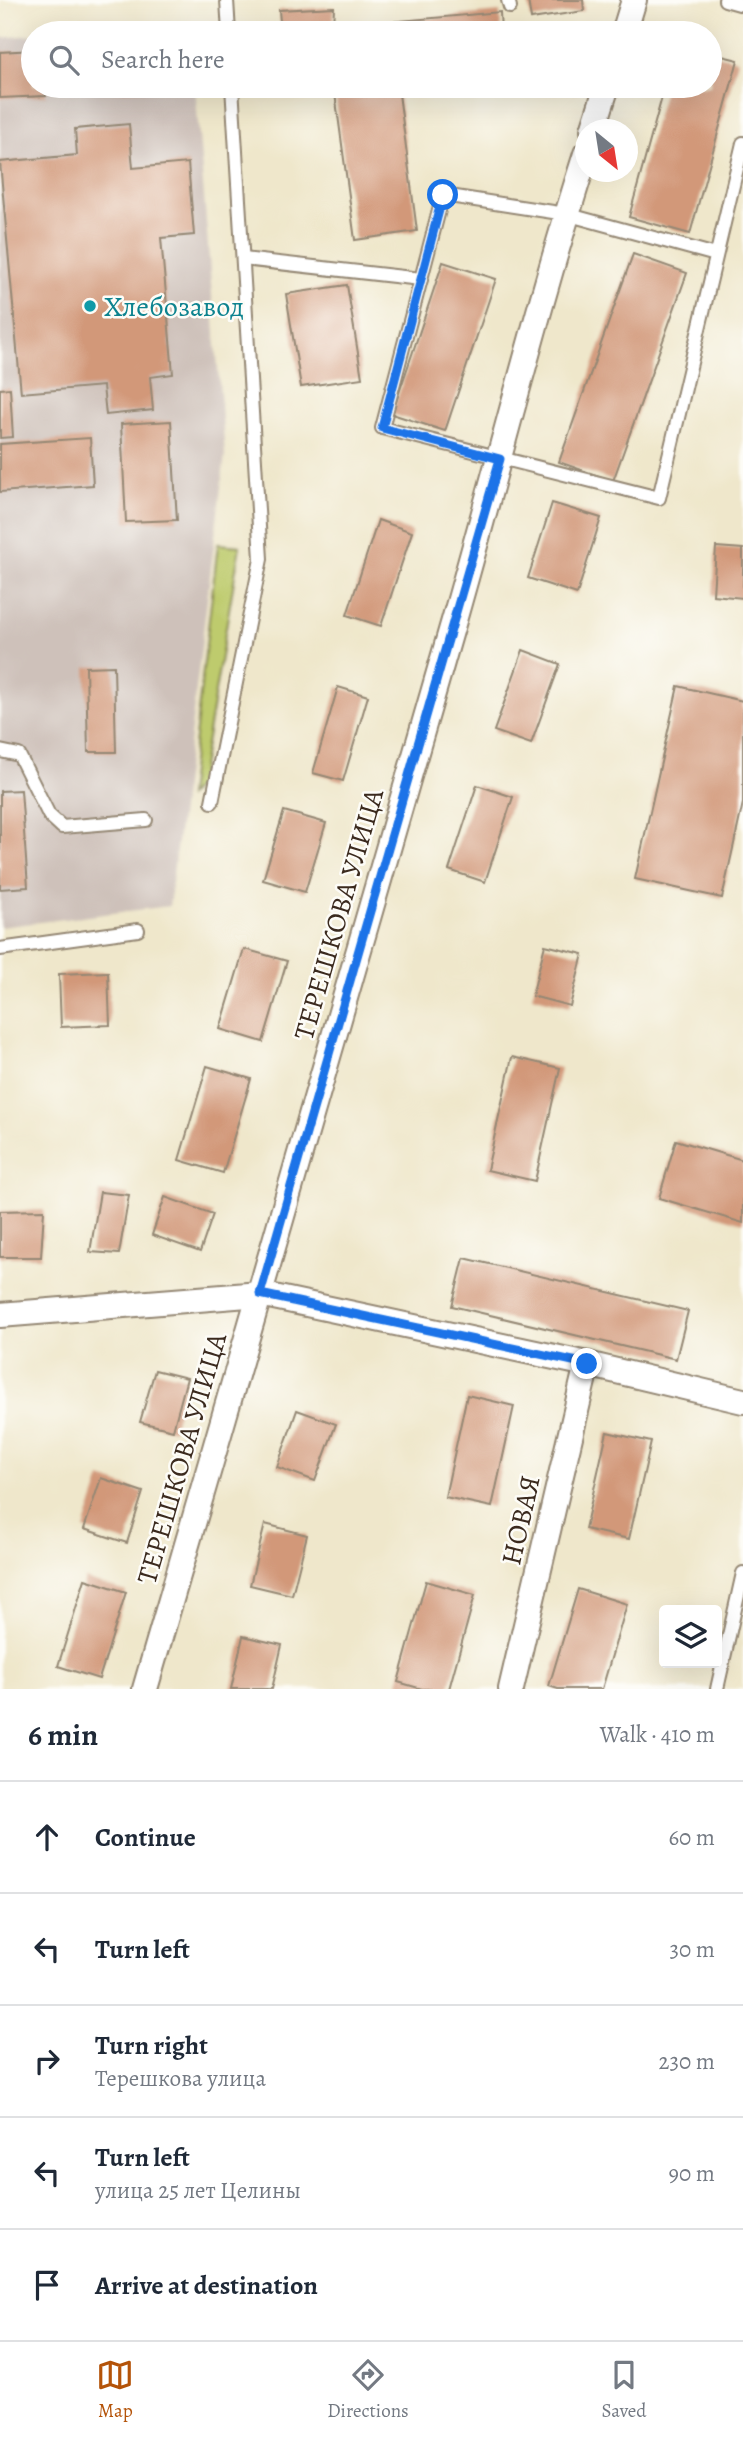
<!DOCTYPE html>
<meta charset="utf-8">
<style>
body{margin:0;font-family:Alegreya,serif;background:#f2f2f3;color:#1f2937}
.controls{position:absolute;right:21px;bottom:21px;display:grid;overflow:hidden;border-radius:7px;box-shadow:0 7px 28px #0002}
.controls button{width:63px;height:63px;display:grid;place-items:center;padding:0;border:0;border-bottom:2px solid #e0e1e3;background:#fff;color:#1f2937;font:35px sans-serif}
.compass{position:absolute;left:575px;top:119px;width:63px;height:63px;border-radius:50%;background:#fff;box-shadow:0 7px 28px #0002;rotate:150deg}
.stop{position:absolute;width:21px;height:21px;margin:-16px;border:5px solid #1a73e8;border-radius:50%;background:#fff}
.stop.end{background:#1a73e8;border-color:#fff;box-shadow:0 2px 7px #0008}
.list{margin:0;padding:0;list-style:none}
h2{display:flex;justify-content:space-between;align-items:center;height:91px;margin:0;padding:0 28px;font-size:30px}
h2 small{font-size:23px;font-weight:400;color:#747a83}
.list li{display:grid;grid-template-columns:46px 1fr auto;gap:21px;align-items:center;box-sizing:border-box;height:112px;padding:0 28px;border-top:2px solid #e0e1e3}
.list b{display:block;font-size:26px;white-space:nowrap}
.list p{margin:0;font-size:23px;white-space:nowrap;color:#747a83}
.list em{font-size:23px;font-style:normal;color:#747a83}
.icon{flex:none;width:38px;height:38px;fill:none;stroke:currentColor;stroke-width:2;stroke-linecap:round;stroke-linejoin:round}
.map{position:relative;flex:none;width:743px;height:1689px;overflow:hidden}
.search{position:absolute;background:#fff;box-shadow:0 7px 28px #0002;left:21px;right:21px;top:21px;height:77px;display:flex;align-items:center;gap:18px;box-sizing:border-box;padding:0 24px;border-radius:38px;color:#747a83;font-size:26px}
.sheet{height:651px;background:#fff}
nav{display:flex;justify-content:space-around;align-items:center;box-sizing:border-box;height:98px;border-top:2px solid #e0e1e3;background:#fff;font-size:19px;color:#747a83}
nav a{display:grid;justify-items:center;gap:4px}
nav .on{color:#b45309}
.map>svg:first-child{display:block}
.industrial{fill:#cec1ba}
.green{fill:#becb6d;stroke:#7c7a46;stroke-width:2}
.building{fill:#d29879}
.lines{fill:none;stroke-linecap:round;stroke-linejoin:round}
.service-casing{stroke:#958874;stroke-width:16}
.minor-casing{stroke:#958874;stroke-width:28}
.service{stroke:#fff;stroke-width:12}
.minor{stroke:#fff;stroke-width:24}
.route{stroke:#1a73e8;stroke-width:9}
.culture-dot{fill:#0f9aa8;stroke:#fdfcf7;stroke-width:2.5}
.labels{text-anchor:middle;stroke-width:5;stroke-linejoin:round;paint-order:stroke}
.culture-label{font-size:28px;fill:#0d838f;stroke:#fdfcf7;text-anchor:start}
.street-label{font-size:28px;fill:#3b2a1e;stroke:#fdfcf7}
</style>
<div class="map">
<svg width="743" height="1689" viewBox="0 0 743 1689">
<rect width="100%" height="100%" fill="#fdfcf7"/>
<filter id="ink" filterUnits="userSpaceOnUse"><feTurbulence type="fractalNoise" baseFrequency=".0143" numOctaves="2"/><feDisplacementMap in="SourceGraphic" scale="14" xChannelSelector="R" yChannelSelector="G"/><feConvolveMatrix kernelMatrix="1 2 1 2 8 2 1 2 1" color-interpolation-filters="sRGB"/></filter>
<filter id="wash" filterUnits="userSpaceOnUse"><feTurbulence type="fractalNoise" baseFrequency=".00686" numOctaves="4" result="noise"/><feDisplacementMap in="SourceGraphic" scale="28" xChannelSelector="R" yChannelSelector="G"/><feGaussianBlur stdDeviation="1.57" result="paint"/><feColorMatrix in="noise" values="0 0 0 0 0 0 0 0 0 0 0 0 0 0 0 0 0 1.4 0 .05"/><feComposite in="paint" operator="in"/></filter>
<g filter="url(#wash)">
<rect width="100%" height="100%" fill="#efe7cb"/>
<g class="industrial">
<path d="M 190,23 L 191,33 L 59,33 L 123,28 Z"/>
<path d="M 33,35 L 33,86 L 195,86 L 225,455 L 169,906 L 0,927 L 0,38 Z"/>
</g>
<path class="green" d="M 218,544 L 240,546 L 199,785 L 188,796 Z"/>
<g id="blocks">
<g class="building">
<path d="M 528,0 L 583,0 L 584,11 L 531,19 Z"/>
<path d="M 334,7 L 333,27 L 500,12 L 501,33 L 281,33 L 279,10 Z"/>
<path d="M 33,50 L 33,86 L 45,86 L 46,96 L 0,98 L 0,52 Z"/>
<path d="M 710,53 L 738,60 L 690,234 L 629,217 L 665,86 L 710,86 Z"/>
<path d="M 101,86 L 166,86 L 166,89 L 101,92 Z"/>
<path d="M 334,86 L 398,86 L 417,231 L 355,240 Z"/>
<path d="M 129,124 L 133,168 L 188,163 L 194,235 L 161,238 L 173,374 L 150,377 L 153,410 L 106,415 L 103,386 L 21,393 L 0,162 L 77,155 L 75,129 Z"/>
<path d="M 633,254 L 687,273 L 613,481 L 559,462 Z"/>
<path d="M 443,262 L 496,279 L 445,431 L 392,414 Z"/>
<path d="M 347,285 L 362,378 L 301,387 L 286,294 Z"/>
<path d="M 10,388 L 13,437 L 0,438 L 0,389 Z"/>
<path d="M 171,421 L 177,520 L 126,522 L 121,424 Z"/>
<path d="M 90,438 L 93,485 L 0,492 L 0,444 Z"/>
<path d="M 552,503 L 601,518 L 577,594 L 528,578 Z"/>
<path d="M 378,520 L 412,532 L 381,626 L 347,615 Z"/>
<path d="M 716,547 L 743,549 L 743,598 L 713,595 Z"/>
<path d="M 523,650 L 560,664 L 531,744 L 494,731 Z"/>
<path d="M 114,666 L 116,752 L 88,752 L 86,667 Z"/>
<path d="M 678,686 L 743,701 L 743,803 L 722,898 L 635,879 Z"/>
<path d="M 338,687 L 368,696 L 343,781 L 313,773 Z"/>
<path d="M 477,785 L 513,797 L 485,882 L 449,870 Z"/>
<path d="M 21,790 L 28,887 L 0,889 L 0,791 Z"/>
<path d="M 284,811 L 326,823 L 305,892 L 263,880 Z"/>
<path d="M 545,945 L 583,954 L 570,1006 L 532,996 Z"/>
<path d="M 244,949 L 287,961 L 263,1042 L 220,1029 Z"/>
<path d="M 108,972 L 110,1025 L 61,1027 L 59,974 Z"/>
<path d="M 512,1057 L 560,1068 L 535,1181 L 487,1170 Z"/>
<path d="M 207,1066 L 251,1079 L 223,1173 L 179,1160 Z"/>
<path d="M 676,1140 L 743,1160 L 743,1223 L 659,1198 Z"/>
<path d="M 100,1192 L 129,1195 L 119,1254 L 90,1252 Z"/>
<path d="M 165,1197 L 213,1214 L 200,1252 L 152,1235 Z"/>
<path d="M 44,1210 L 41,1257 L 0,1257 L 0,1211 Z"/>
<path d="M 464,1258 L 688,1311 L 676,1359 L 452,1306 Z"/>
<path d="M 155,1370 L 187,1378 L 173,1430 L 140,1422 Z"/>
<path d="M 467,1395 L 514,1406 L 492,1507 L 445,1497 Z"/>
<path d="M 297,1410 L 336,1424 L 315,1481 L 277,1467 Z"/>
<path d="M 607,1432 L 651,1442 L 629,1539 L 585,1529 Z"/>
<path d="M 101,1478 L 143,1492 L 127,1543 L 84,1529 Z"/>
<path d="M 265,1524 L 307,1535 L 292,1595 L 250,1585 Z"/>
<path d="M 85,1579 L 126,1592 L 99,1679 L 58,1666 Z"/>
<path d="M 426,1581 L 475,1595 L 449,1689 L 422,1689 L 398,1682 Z"/>
<path d="M 578,1589 L 627,1604 L 602,1689 L 558,1689 L 549,1686 Z"/>
<path d="M 243,1636 L 282,1645 L 272,1689 L 231,1689 Z"/>
</g>
</g>
</g>
<g filter="url(#ink)">
<use href="#blocks" fill-opacity="0" stroke="#958874" stroke-width="2"/>
<g class="lines">
<g class="service-casing">
<g id="service">
<path d="M 227,0 L 229,33"/>
<path d="M 508,0 L 510,7"/>
<path d="M 725,0 L 743,5"/>
<path d="M 716,255 L 566,214 L 443,195 L 382,428 L 659,498 L 743,143"/>
<path d="M 243,259 L 421,279"/>
<path d="M 0,751 L 19,755 L 49,815 L 62,827 L 146,820"/>
<path d="M 212,802 L 261,559 L 232,86"/>
<path d="M 0,949 L 138,930"/>
<path d="M 717,1689 L 743,1573"/>
</g>
</g>
<g class="minor-casing">
<g id="minor">
<path d="M 624,33 L 634,0"/>
<path d="M 593,130 L 607,86"/>
<path d="M 0,1315 L 260,1294 L 587,1364 L 743,1401"/>
<path d="M 145,1689 C 249,1332 352,975 455,617 C 499,463 537,307 586,154"/>
<path d="M 511,1689 L 587,1364"/>
</g>
</g>
<use href="#service" class="service"/>
<use href="#minor" class="minor"/>
</g>
</g>
<g class="lines" filter="url(#ink)">
<path class="route" d="M 443,195 L 382,428 L 500,459 L 260,1294 L 587,1364"/>
</g>
<circle class="culture-dot" cx="90" cy="306" r="7"/>
<g class="labels">
<g class="culture-label">
<text x="104" y="316">Хлебозавод</text>
</g>
<g class="street-label">
<text transform="translate(338 914) rotate(-74)" y="10">ТЕРЕШКОВА УЛИЦА</text>
<text transform="translate(181 1458) rotate(-74)" y="10">ТЕРЕШКОВА УЛИЦА</text>
<text transform="translate(520 1520) rotate(-77)" y="10">НОВАЯ</text>
</g>
</g>
</svg>
<div class="controls">
<button><svg class="icon" aria-label="layers" viewBox="0 0 24 24"><path d="M12 4l9 5-9 5-9-5zM3 14l9 5 9-5"/></svg></button>
</div>
<svg class="compass" viewBox="-18 -18 36 36"><path d="M0-13l5 13h-10z" fill="#e53935"/><path d="M0 13l5-13h-10z" fill="#747a83"/></svg>
<div class="stop" style="left:443px;top:195px"></div>
<div class="stop end" style="left:587px;top:1364px"></div>
<div class="search"><svg class="icon" aria-label="search" viewBox="0 0 24 24"><circle cx="10" cy="10" r="6"/><path d="M15 15l6 6"/></svg>Search here</div>
</div>
<section class="sheet">
<h2>6 min<small>Walk · 410 m</small></h2>
<ul class="list">
<li><svg class="icon" aria-label="ahead" viewBox="0 0 24 24"><path d="M12 20V5M6 11l6-6 6 6"/></svg><div><b>Continue</b></div><em>60 m</em></li>
<li><svg class="icon" aria-label="left" viewBox="0 0 24 24"><path d="M17 20v-9H6M10 6l-5 5 5 5"/></svg><div><b>Turn left</b></div><em>30 m</em></li>
<li><svg class="icon" aria-label="right" viewBox="0 0 24 24"><path d="M7 20v-9h11M14 6l5 5-5 5"/></svg><div><b>Turn right</b><p>Терешкова улица</p></div><em>230 m</em></li>
<li><svg class="icon" aria-label="left" viewBox="0 0 24 24"><path d="M17 20v-9H6M10 6l-5 5 5 5"/></svg><div><b>Turn left</b><p>улица 25 лет Целины</p></div><em>90 m</em></li>
<li><svg class="icon" aria-label="arrive" viewBox="0 0 24 24"><path d="M6 21V4h12l-3 4 3 4H6"/></svg><div><b>Arrive at destination</b></div></li>
</ul>
</section>
<nav>
<a class="on"><svg class="icon" aria-label="map" viewBox="0 0 24 24"><path d="M3 6l6-2 6 2 6-2v14l-6 2-6-2-6 2zM9 4v14M15 6v14"/></svg>Map</a>
<a><svg class="icon" aria-label="directions" viewBox="0 0 24 24"><path d="M12 3l9 9-9 9-9-9zM9 14v-3h6M13 9l2 2-2 2"/></svg>Directions</a>
<a><svg class="icon" aria-label="saved" viewBox="0 0 24 24"><path d="M7 4h10v16l-5-4-5 4z"/></svg>Saved</a>
</nav>
